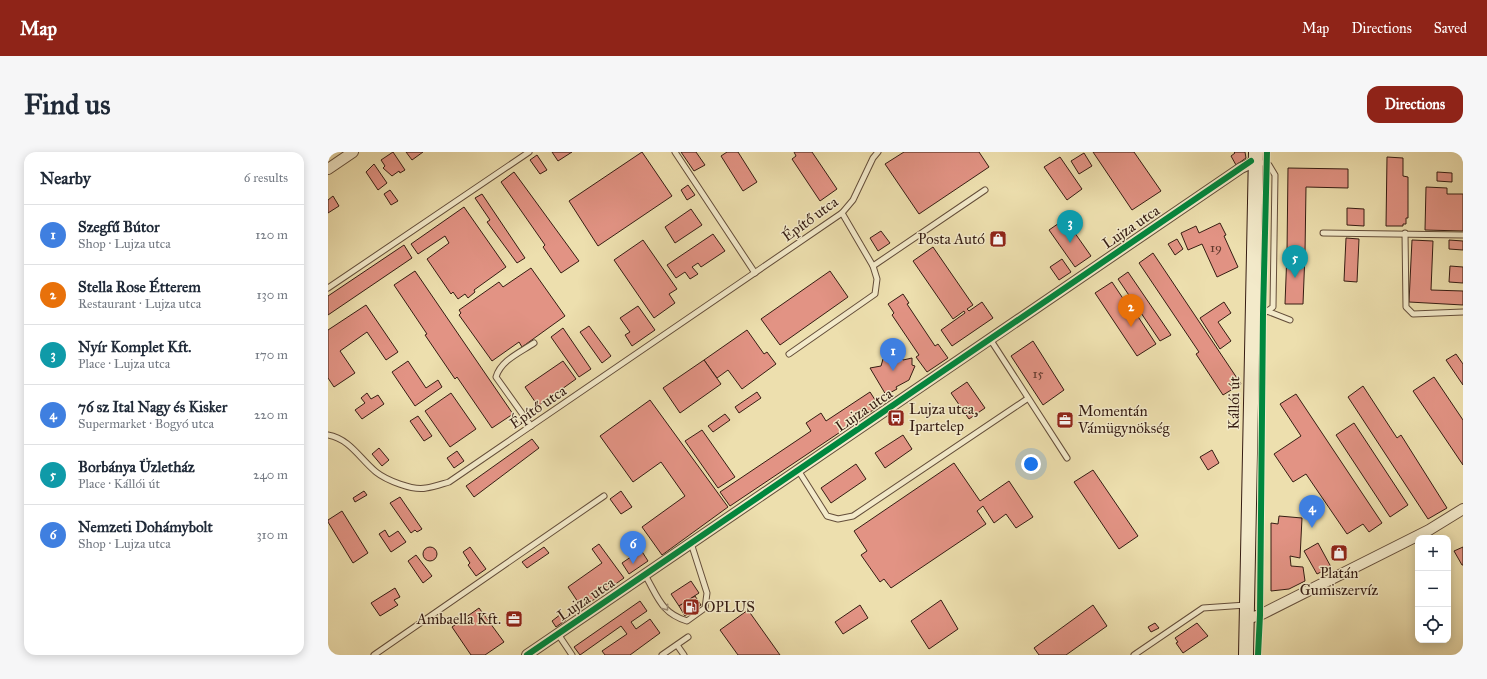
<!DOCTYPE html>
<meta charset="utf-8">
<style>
body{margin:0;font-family:"IM FELL Great Primer",serif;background:#f6f6f7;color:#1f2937}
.controls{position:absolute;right:12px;bottom:12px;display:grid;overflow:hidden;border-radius:8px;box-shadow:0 2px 10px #0003}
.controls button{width:36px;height:36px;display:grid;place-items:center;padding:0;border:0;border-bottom:1px solid #e0e1e3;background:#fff;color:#1f2937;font:20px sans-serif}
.you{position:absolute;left:703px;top:312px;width:14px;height:14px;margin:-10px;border:3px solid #fff;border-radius:50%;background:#1a73e8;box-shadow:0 0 0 6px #1a73e833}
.badge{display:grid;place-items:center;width:26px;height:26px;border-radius:50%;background:#8f2418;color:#fff;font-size:13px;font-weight:700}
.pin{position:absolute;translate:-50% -33px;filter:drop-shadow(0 1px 2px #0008)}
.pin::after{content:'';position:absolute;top:21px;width:14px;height:12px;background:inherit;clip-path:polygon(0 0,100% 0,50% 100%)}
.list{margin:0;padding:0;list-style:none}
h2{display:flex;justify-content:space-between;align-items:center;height:52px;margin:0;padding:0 16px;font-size:17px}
h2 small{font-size:13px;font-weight:400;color:#747a83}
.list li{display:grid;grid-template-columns:26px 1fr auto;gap:12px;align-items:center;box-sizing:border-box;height:60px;padding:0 16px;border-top:1px solid #e0e1e3}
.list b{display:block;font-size:15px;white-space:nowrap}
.list p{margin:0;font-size:13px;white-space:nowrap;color:#747a83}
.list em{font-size:13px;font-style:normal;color:#747a83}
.icon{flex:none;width:22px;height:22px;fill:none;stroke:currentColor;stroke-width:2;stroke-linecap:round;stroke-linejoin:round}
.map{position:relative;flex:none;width:1135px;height:503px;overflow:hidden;border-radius:12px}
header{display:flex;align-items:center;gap:24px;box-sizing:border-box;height:56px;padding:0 20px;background:#8f2418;color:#fff}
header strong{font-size:19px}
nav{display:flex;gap:22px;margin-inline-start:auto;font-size:14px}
.intro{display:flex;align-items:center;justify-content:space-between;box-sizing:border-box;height:96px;padding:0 24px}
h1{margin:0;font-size:28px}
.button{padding:10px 18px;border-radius:12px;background:#8f2418;color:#fff;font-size:14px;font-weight:700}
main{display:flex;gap:24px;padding:0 24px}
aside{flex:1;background:#fff;border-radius:12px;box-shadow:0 2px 10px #0003}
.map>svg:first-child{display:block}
.building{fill:#e29384;stroke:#361d13}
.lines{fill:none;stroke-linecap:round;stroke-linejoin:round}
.service-casing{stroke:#644e3a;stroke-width:7}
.minor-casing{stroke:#644e3a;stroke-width:12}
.secondary-casing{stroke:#361d13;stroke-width:16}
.service{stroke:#f3eaca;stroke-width:5}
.minor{stroke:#f3eaca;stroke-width:10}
.secondary{stroke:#f3eaca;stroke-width:14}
.cycleway-casing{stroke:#f3eaca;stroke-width:8}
.cycleway{stroke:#00873e;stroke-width:6}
.oneway{stroke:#9e8e78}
.labels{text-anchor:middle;stroke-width:3;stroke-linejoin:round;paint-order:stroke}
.number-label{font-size:13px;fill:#613a2f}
.street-label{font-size:15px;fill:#361d13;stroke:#f3eaca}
.poi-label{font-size:15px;fill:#361d13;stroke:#f3eaca;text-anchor:start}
</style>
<header>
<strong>Map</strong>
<nav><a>Map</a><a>Directions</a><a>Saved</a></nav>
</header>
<div class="intro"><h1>Find us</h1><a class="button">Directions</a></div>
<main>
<aside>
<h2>Nearby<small>6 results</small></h2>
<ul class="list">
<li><span class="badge" style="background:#3f7fe0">1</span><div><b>Szegfű Bútor</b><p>Shop · Lujza utca</p></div><em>120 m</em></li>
<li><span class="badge" style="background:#e8710a">2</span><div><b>Stella Rose Étterem</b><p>Restaurant · Lujza utca</p></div><em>130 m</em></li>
<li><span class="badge" style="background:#0f9aa8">3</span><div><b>Nyír Komplet Kft.</b><p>Place · Lujza utca</p></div><em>170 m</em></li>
<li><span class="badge" style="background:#3f7fe0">4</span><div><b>76 sz Ital Nagy és Kisker</b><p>Supermarket · Bogyó utca</p></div><em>220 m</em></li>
<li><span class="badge" style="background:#0f9aa8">5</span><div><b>Borbánya Üzletház</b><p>Place · Kállói út</p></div><em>240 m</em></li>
<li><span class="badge" style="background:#3f7fe0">6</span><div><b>Nemzeti Dohámybolt</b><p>Shop · Lujza utca</p></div><em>310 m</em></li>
</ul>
</aside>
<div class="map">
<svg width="1135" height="503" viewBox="0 0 1135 503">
<rect width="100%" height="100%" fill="#eddfae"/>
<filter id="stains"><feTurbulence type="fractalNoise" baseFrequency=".005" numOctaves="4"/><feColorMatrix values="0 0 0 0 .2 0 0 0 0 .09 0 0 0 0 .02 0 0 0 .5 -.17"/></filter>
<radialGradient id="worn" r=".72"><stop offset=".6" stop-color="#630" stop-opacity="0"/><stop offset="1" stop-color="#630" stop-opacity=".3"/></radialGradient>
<g class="building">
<path d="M 65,0 L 77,18 L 72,21 L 71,19 L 64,24 L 55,16 L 57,14 L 53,8 Z"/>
<path d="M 78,0 L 95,0 L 84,8 Z"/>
<path d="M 224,0 L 244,0 L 230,9 Z"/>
<path d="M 314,0 L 344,44 L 270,94 L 241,49 Z"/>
<path d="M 353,0 L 368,0 L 377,13 L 366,19 Z"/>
<path d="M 399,0 L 410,0 L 429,30 L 415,39 L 393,4 Z"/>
<path d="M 466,0 L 484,0 L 509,37 L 492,49 L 464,7 L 468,4 Z"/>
<path d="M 576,0 L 651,0 L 661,15 L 591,62 L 557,12 Z"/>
<path d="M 765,0 L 806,0 L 833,39 L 804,58 Z"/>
<path d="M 906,0 L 917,0 L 918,6 L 908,13 L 903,4 L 907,1 Z"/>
<path d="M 756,1 L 764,14 L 751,22 L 743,9 Z"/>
<path d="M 209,3 L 219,18 L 212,22 L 202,8 Z"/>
<path d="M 732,5 L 754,37 L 739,48 L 716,15 Z"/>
<path d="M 1059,5 L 1075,6 L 1075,24 L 1080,25 L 1080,66 L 1078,66 L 1078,72 L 1075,72 L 1075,74 L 1058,74 Z"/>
<path d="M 46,12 L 59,31 L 50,38 L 38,20 Z"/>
<path d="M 960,16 L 1020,17 L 1020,36 L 978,35 L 977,101 L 959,100 Z"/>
<path d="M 186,20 L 251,109 L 233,121 L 215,95 L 217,93 L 173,30 Z"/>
<path d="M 1109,20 L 1124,21 L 1124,30 L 1109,29 Z"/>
<path d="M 360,33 L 367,43 L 359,48 L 353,38 Z"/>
<path d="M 1098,35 L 1119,36 L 1119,42 L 1135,42 L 1135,79 L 1097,78 Z"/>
<path d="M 62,38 L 70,49 L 63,53 L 56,42 Z"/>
<path d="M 154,42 L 197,106 L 189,111 L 159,70 L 162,68 L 147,46 Z"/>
<path d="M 5,44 L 11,54 L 0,61 L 0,48 Z"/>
<path d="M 136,55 L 178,115 L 146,138 L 147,140 L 140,146 L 137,142 L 130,147 L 125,140 L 123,142 L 99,107 L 121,91 L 117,84 L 90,102 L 83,92 Z"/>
<path d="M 1019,56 L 1036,57 L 1036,74 L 1019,73 Z"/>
<path d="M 363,57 L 374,73 L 347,91 L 337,75 Z"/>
<path d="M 737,67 L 763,104 L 747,115 L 721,78 Z"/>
<path d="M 892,71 L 898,83 L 896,84 L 910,115 L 889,125 L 874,92 L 860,98 L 853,81 L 868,74 L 871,81 Z"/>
<path d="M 553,79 L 562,91 L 550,99 L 542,86 Z"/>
<path d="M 385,82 L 397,99 L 373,115 L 370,111 L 364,115 L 370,122 L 362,127 L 357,120 L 348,126 L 339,113 Z"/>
<path d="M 1018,86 L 1031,87 L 1029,130 L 1016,129 Z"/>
<path d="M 849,87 L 855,97 L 847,103 L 840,92 Z"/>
<path d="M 315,88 L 349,137 L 341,142 L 347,151 L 326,166 L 286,108 Z"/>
<path d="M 1084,88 L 1105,89 L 1103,138 L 1135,139 L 1135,153 L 1081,150 Z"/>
<path d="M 1121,88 L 1135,89 L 1135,98 L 1121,97 Z"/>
<path d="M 76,93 L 84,106 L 0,163 L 0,144 Z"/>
<path d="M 605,95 L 645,153 L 639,157 L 641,159 L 654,150 L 665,166 L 624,194 L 613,178 L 637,161 L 636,159 L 625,167 L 585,109 Z"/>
<path d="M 959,100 L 977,101 L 975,152 L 957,152 Z"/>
<path d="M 825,101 L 913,232 L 895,243 L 868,202 L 871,200 L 811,111 Z"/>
<path d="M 734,107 L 743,120 L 731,128 L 722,115 Z"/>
<path d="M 1122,114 L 1135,115 L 1135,131 L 1121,130 Z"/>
<path d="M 203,116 L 237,164 L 194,195 L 191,190 L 164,209 L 131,163 L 133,161 L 131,158 L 171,130 L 175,135 Z"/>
<path d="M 87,119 L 185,262 L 164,276 L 129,225 L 127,227 L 97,183 L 99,182 L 66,133 Z"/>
<path d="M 502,119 L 520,145 L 452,193 L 433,167 Z"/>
<path d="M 800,120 L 843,183 L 832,189 L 790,127 Z"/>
<path d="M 784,130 L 796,148 L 799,146 L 807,156 L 805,157 L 828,192 L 809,204 L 767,141 Z"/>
<path d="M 575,142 L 581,151 L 579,152 L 607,194 L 610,192 L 620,206 L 599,220 L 588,205 L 591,203 L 564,163 L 566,161 L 560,152 Z"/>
<path d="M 896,150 L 903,161 L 890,170 L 903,189 L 892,197 L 872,166 Z"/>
<path d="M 38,153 L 70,200 L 58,208 L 39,180 L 12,199 L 27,221 L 6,235 L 0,226 L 0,178 Z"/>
<path d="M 310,154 L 327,178 L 304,194 L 297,183 L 302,180 L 292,166 Z"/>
<path d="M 261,174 L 283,204 L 274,211 L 252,180 Z"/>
<path d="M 235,176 L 263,217 L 251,225 L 223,185 Z"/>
<path d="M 419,178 L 436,202 L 439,200 L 448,212 L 414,237 L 400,218 L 389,226 L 376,208 Z"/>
<path d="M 705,189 L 736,238 L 715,253 L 683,204 Z"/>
<path d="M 561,202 L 571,203 L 575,208 L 584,206 L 584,213 L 587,214 L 581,228 L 568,235 L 569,237 L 558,243 L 542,216 L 553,214 L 555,207 Z"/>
<path d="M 1128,202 L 1135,212 L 1135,233 L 1118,208 Z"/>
<path d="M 376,208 L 393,232 L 352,261 L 335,236 Z"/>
<path d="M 80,209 L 98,236 L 110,228 L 114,235 L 87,254 L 64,220 Z"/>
<path d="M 235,209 L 248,227 L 210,254 L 197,235 Z"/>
<path d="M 1106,225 L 1135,268 L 1135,313 L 1085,239 Z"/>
<path d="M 639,230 L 657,256 L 641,267 L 623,241 Z"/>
<path d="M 1035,234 L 1069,286 L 1073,283 L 1119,356 L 1100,367 L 1020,245 Z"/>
<path d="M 429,240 L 433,246 L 411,261 L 407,255 Z"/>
<path d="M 542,240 L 551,254 L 402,354 L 392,340 L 483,279 L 478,271 L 493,261 L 498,269 Z"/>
<path d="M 39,241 L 43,247 L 50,243 L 56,252 L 34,267 L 27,258 L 37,251 L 33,246 Z"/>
<path d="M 123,241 L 148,277 L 122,295 L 97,259 Z"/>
<path d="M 968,242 L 1054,371 L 1041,380 L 1035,372 L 1019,382 L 978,322 L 965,330 L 946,302 L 973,284 L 952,252 Z"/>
<path d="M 322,248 L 400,355 L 334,403 L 314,375 L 357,344 L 333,310 L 305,330 L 272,284 Z"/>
<path d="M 397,262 L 402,268 L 385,280 L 380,274 Z"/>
<path d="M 90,264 L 104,284 L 96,289 L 82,269 Z"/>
<path d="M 1026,271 L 1080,353 L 1062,365 L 1008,283 Z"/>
<path d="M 374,278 L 407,325 L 390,336 L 357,289 Z"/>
<path d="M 575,283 L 584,297 L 557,316 L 547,301 Z"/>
<path d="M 204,287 L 211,296 L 146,345 L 138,334 Z"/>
<path d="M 51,296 L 61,308 L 54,314 L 44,302 Z"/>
<path d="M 884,298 L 891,311 L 880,318 L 872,305 Z"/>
<path d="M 129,299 L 136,309 L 126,316 L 119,306 Z"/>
<path d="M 626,311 L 652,349 L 681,329 L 705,365 L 688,376 L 678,362 L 666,371 L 655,354 L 649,359 L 658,372 L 563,436 L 556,427 L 552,430 L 533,403 L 539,399 L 526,379 Z"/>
<path d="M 528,312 L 538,327 L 503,351 L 493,336 Z"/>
<path d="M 765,318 L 810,384 L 791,397 L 746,330 Z"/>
<path d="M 36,339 L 39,343 L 27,350 L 25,346 Z"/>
<path d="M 293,339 L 304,355 L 293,362 L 282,347 Z"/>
<path d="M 72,345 L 94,377 L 89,380 L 87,378 L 83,381 L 62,351 Z"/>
<path d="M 14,359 L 40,401 L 25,411 L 0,370 L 0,368 Z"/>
<path d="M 951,364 L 974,366 L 972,406 L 962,404 L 963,414 L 975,415 L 977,429 L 961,437 L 943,439 L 943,371 L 950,372 Z"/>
<path d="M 57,378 L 61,385 L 70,379 L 78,390 L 63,400 L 51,382 Z"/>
<path d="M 990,391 L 1003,415 L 989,422 L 976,399 Z"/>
<path d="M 271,392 L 296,426 L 254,456 L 240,435 L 274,411 L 264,397 Z"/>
<circle cx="102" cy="402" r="7"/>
<path d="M 142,395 L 158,417 L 148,424 L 140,413 L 142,411 L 135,400 Z"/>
<path d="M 216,395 L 221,401 L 199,416 L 194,410 Z"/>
<path d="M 1135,395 L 1135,413 L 1134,413 L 1126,399 Z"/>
<path d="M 313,398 L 320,409 L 301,422 L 294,411 Z"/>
<path d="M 88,403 L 104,424 L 95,431 L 80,409 Z"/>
<path d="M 363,429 L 371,441 L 351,454 L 343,442 Z"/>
<path d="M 67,436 L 72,445 L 66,448 L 70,453 L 52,464 L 43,451 Z"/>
<path d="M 367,444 L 373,453 L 357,464 L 351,454 Z"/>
<path d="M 613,448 L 630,477 L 601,497 L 583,469 Z"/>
<path d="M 312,449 L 319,459 L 303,470 L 308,477 L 322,467 L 332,481 L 302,503 L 277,503 L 274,499 L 299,482 L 293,474 L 252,503 L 246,495 Z"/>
<path d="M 532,453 L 540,466 L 515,482 L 507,470 Z"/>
<path d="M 765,453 L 779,474 L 738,503 L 711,503 L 706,496 Z"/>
<path d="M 151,456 L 176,490 L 157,503 L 143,503 L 124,475 Z"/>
<path d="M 420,458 L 452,503 L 410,503 L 392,478 Z"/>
<path d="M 233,462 L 238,468 L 228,475 L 224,469 Z"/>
<path d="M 827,471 L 831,476 L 823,480 L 820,475 Z"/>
<path d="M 869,471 L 880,484 L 855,501 L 848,491 L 850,490 L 847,486 Z"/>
</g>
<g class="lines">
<g class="service-casing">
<g id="service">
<path d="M 347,0 L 427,121"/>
<path d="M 995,81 L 1135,83"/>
<path d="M 1077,81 L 1078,155 L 1085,162 L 1135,160"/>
<path d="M 545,114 L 657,38"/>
<path d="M 0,136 L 201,0"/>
<path d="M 939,159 L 962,168"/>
<path d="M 926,165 L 935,162 L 945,155 L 947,23 L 941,13 L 929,9"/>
<path d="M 662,187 L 739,306"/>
<path d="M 461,202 L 547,142 L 549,127 L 545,114 L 514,61"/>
<path d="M 203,274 L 168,225 C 173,208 193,200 206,191"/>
<path d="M 0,283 C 22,287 32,307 48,320 C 58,328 85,339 98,336 C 106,335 114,332 121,330 L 514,61 L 525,48 L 545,6 L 550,0"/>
<path d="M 470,318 L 499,364 L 510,367 L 525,364 L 699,247"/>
<path d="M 317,423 C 330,445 333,461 359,469 L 377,456 L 379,441 L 363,391"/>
<path d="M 230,482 L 244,503"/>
<path d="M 349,493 L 356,503"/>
<path d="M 46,503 L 276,344"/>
<path d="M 334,503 L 360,485"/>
<path d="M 806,503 L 875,456 L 918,453"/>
</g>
</g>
<g class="minor-casing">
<g id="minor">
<path d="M 0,17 L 25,0"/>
<path d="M 918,467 L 932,463 L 1101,378 L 1135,357"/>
<path d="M 199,503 L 913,16 L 928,9"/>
</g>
</g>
<g class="secondary-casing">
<path id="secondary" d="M 918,503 L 928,0"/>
</g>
<use href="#service" class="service"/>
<use href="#minor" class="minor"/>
<use href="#secondary" class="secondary"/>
<g class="cycleway-casing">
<g id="cycleway">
<path d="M 199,503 L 923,9"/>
<path d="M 930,503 L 932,463 L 935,162 L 939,0"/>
</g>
</g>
<use href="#cycleway" class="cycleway"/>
</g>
<defs><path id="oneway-chevron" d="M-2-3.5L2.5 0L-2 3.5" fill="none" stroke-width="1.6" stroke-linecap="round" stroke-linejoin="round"/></defs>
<use class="oneway" href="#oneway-chevron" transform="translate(338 456) rotate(53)"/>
<defs>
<g id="shop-square" transform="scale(0.9)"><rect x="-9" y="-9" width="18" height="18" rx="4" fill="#8f2418" stroke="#f3eaca"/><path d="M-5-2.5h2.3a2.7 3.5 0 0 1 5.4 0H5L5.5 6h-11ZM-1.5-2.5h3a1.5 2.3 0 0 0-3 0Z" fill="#fff"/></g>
<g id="bus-square" transform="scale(0.9)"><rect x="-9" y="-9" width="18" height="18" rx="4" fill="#8f2418" stroke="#f3eaca"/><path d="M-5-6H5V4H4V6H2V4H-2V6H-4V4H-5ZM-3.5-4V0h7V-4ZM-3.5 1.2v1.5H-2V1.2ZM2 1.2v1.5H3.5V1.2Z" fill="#fff"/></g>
<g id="office-square" transform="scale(0.9)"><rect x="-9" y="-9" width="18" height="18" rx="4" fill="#8f2418" stroke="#f3eaca"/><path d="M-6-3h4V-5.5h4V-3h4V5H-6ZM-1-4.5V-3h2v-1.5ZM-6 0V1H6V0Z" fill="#fff"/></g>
<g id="fuel-square" transform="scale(0.9)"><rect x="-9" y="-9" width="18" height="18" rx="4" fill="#8f2418" stroke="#f3eaca"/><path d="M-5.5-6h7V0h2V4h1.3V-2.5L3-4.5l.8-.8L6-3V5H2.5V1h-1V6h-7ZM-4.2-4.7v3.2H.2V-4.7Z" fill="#fff"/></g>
</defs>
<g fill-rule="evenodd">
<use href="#shop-square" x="670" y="87"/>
<use href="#bus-square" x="568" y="266"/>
<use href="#office-square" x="737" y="268"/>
<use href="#shop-square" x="1011" y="401"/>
<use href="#fuel-square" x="363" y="455"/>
<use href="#office-square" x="186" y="467"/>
</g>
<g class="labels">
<g class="number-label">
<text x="888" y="100">19</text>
<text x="710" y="226">15</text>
</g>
<g class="street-label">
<text transform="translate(482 67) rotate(-36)" y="5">Építő utca</text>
<text transform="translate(803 75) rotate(-34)" y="5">Lujza utca</text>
<text transform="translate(906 251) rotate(-89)" y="5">Kállói út</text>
<text transform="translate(210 255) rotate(-34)" y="5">Építő utca</text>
<text transform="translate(536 258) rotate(-34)" y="5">Lujza utca</text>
<text transform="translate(258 447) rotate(-34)" y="5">Lujza utca</text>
</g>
<g class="poi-label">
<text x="657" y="92" text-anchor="end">Posta Autó</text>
<text x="581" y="262">Lujza utca,<tspan x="581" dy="17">Ipartelep</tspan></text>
<text x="750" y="264">Momentán<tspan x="750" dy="17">Vámügynökség</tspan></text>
<text x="1011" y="426" text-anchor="middle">Platán<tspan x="1011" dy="17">Gumiszervíz</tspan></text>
<text x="376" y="460">OPLUS</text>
<text x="173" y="472" text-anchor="end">Ambaella Kft.</text>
</g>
</g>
<rect width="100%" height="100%" filter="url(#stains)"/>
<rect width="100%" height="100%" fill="url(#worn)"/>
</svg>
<div class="controls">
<button>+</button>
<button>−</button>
<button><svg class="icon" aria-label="locate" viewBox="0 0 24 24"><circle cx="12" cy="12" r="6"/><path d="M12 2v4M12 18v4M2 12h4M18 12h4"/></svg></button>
</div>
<div class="you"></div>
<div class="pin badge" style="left:565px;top:219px;background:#3f7fe0">1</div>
<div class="pin badge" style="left:803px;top:175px;background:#e8710a">2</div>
<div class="pin badge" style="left:742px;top:91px;background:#0f9aa8">3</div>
<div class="pin badge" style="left:984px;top:376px;background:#3f7fe0">4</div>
<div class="pin badge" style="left:967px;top:126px;background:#0f9aa8">5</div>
<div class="pin badge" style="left:305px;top:412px;background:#3f7fe0">6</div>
</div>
</main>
